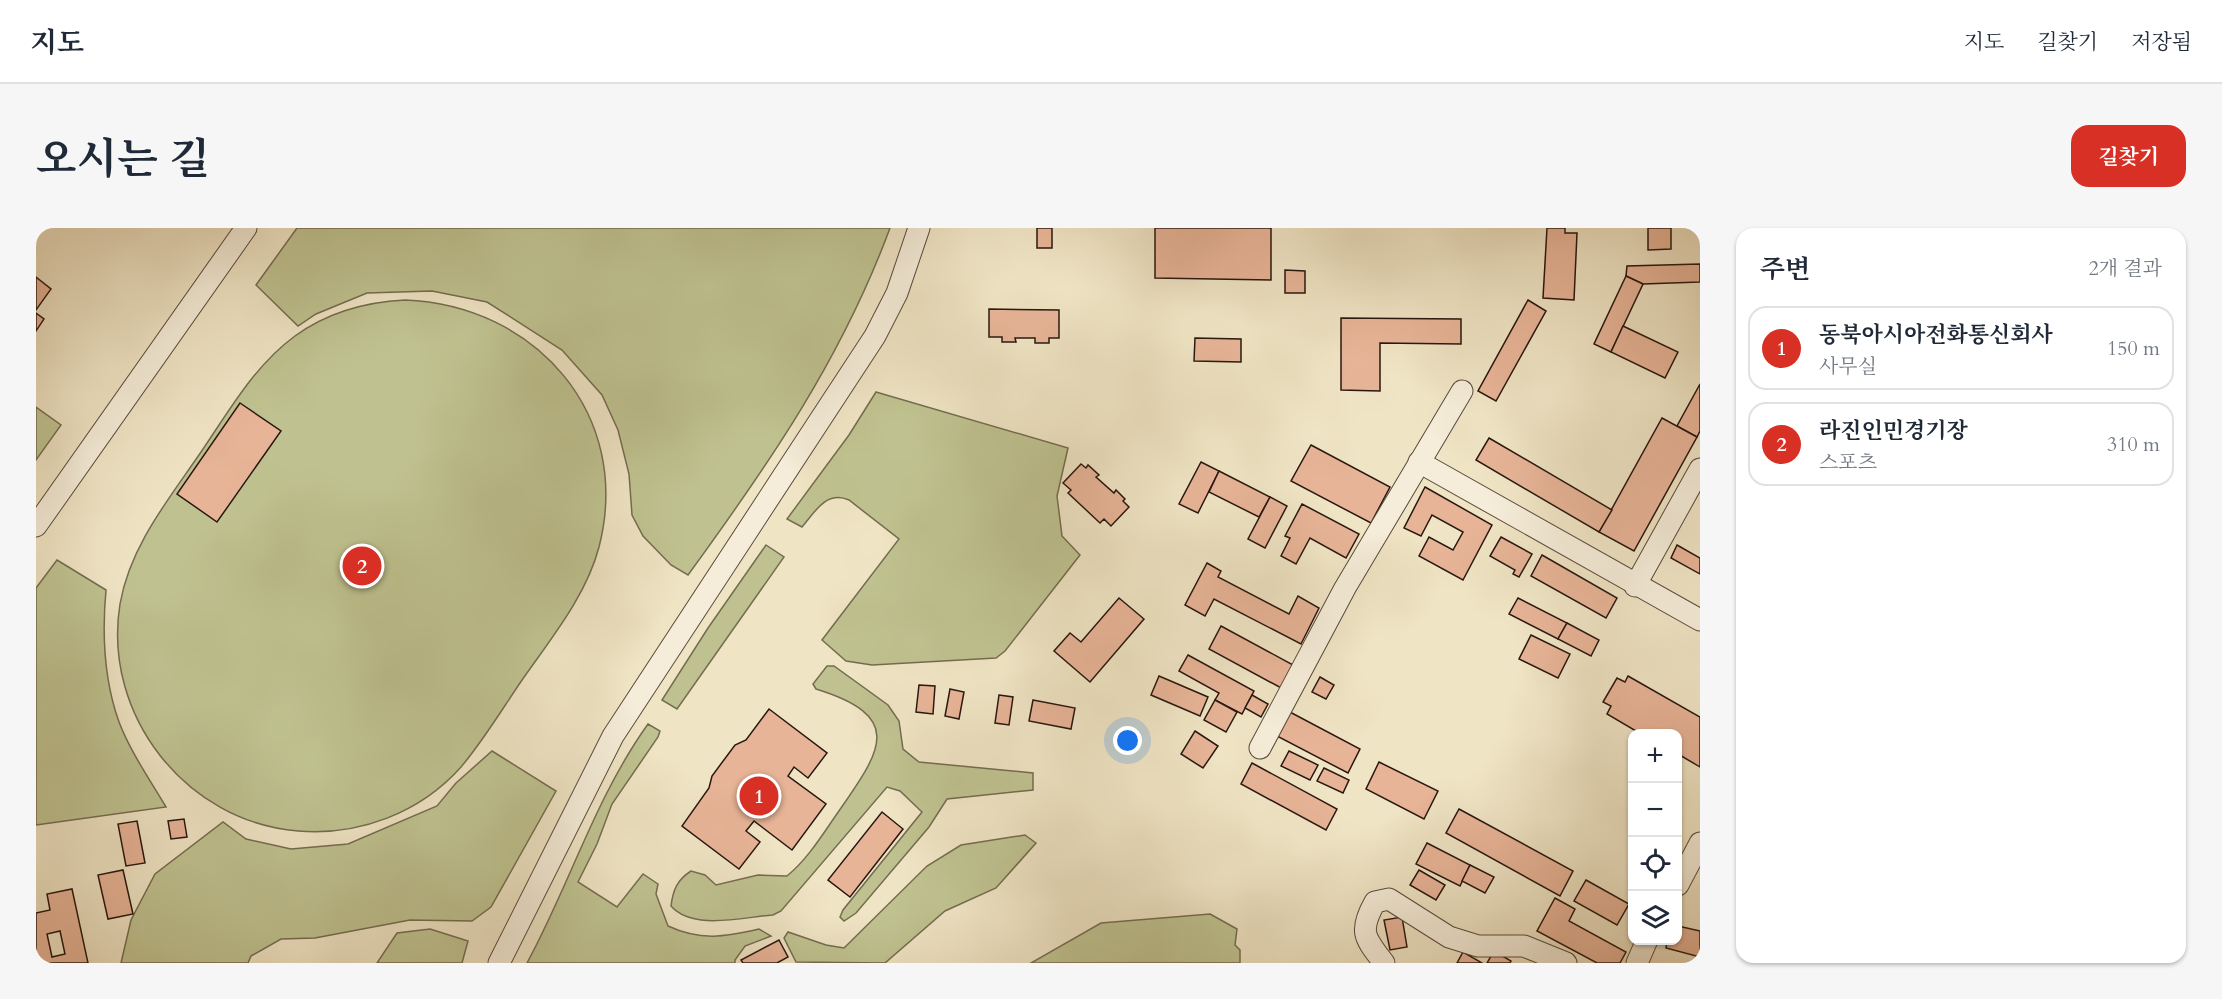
<!DOCTYPE html>
<html lang="ko">
<meta charset="utf-8">
<style>
body{margin:0;font-family:Cardo,"Noto Serif KR",serif;background:#f6f6f7;color:#1f2937}
.controls{position:absolute;right:18px;bottom:18px;display:grid;overflow:hidden;border-radius:12px;box-shadow:0 2px 4px #0004}
.controls button{width:54px;height:54px;display:grid;place-items:center;padding:0;border:0;border-bottom:2px solid #e0e1e3;background:#fff;color:#1f2937;font:30px sans-serif}
.you{position:absolute;left:1092px;top:513px;width:21px;height:21px;margin:-15px;border:4px solid #fff;border-radius:50%;background:#1a73e8;box-shadow:0 0 0 9px #1a73e833}
.badge{display:grid;place-items:center;width:39px;height:39px;border-radius:50%;background:#d93025;color:#fff;font-size:20px;font-weight:700}
.pin{position:absolute;translate:-50% -50%;border:3px solid #fff;box-shadow:0 2px 6px #0006}
.list{margin:0;padding:0;list-style:none}
h2{display:flex;justify-content:space-between;align-items:center;height:78px;margin:0;padding:0 24px;font-size:26px}
h2 small{font-size:20px;font-weight:400;color:#747a83}
.list li{display:grid;grid-template-columns:39px 1fr auto;gap:18px;align-items:center;box-sizing:border-box;height:84px;margin:0 12px 12px;padding:0 12px;border:2px solid #e0e1e3;border-radius:18px}
.list b{display:block;font-size:22px;white-space:nowrap}
.list p{margin:0;font-size:20px;white-space:nowrap;color:#747a83}
.list em{font-size:20px;font-style:normal;color:#747a83}
.icon{flex:none;width:33px;height:33px;fill:none;stroke:currentColor;stroke-width:2;stroke-linecap:round;stroke-linejoin:round}
.map{position:relative;flex:none;width:1664px;height:735px;overflow:hidden;border-radius:18px}
header{display:flex;align-items:center;gap:36px;box-sizing:border-box;height:84px;padding:0 30px;background:#fff;border-bottom:2px solid #e0e1e3}
header strong{font-size:28px}
nav{display:flex;gap:33px;margin-inline-start:auto;font-size:21px}
.intro{display:flex;align-items:center;justify-content:space-between;box-sizing:border-box;height:144px;padding:0 36px}
h1{margin:0;font-size:42px}
.button{padding:15px 27px;border-radius:18px;background:#d93025;color:#fff;font-size:21px;font-weight:700}
main{display:flex;gap:36px;padding:0 36px}
aside{flex:1;background:#fff;border-radius:18px;box-shadow:0 2px 4px #0004}
.map>svg:first-child{display:block}
.green{fill:#bfc290;stroke:#746c50;stroke-width:1.5}
.building{fill:#e7b497;stroke:#291710;stroke-width:1.5;fill-rule:evenodd}
.lines{fill:none;stroke-linecap:round;stroke-linejoin:round}
.minor-casing{stroke:#5a4a3d;stroke-width:23}
.minor{stroke:#f5edd9;stroke-width:21}
</style>
<header>
<strong>지도</strong>
<nav><a>지도</a><a>길찾기</a><a>저장됨</a></nav>
</header>
<div class="intro"><h1>오시는 길</h1><a class="button">길찾기</a></div>
<main>
<div class="map">
<svg width="1664" height="735" viewBox="0 0 1664 735">
<rect width="100%" height="100%" fill="#efe4c4"/>
<filter id="stains"><feTurbulence type="fractalNoise" baseFrequency=".00333" numOctaves="4"/><feColorMatrix values="0 0 0 0 .2 0 0 0 0 .09 0 0 0 0 .02 0 0 0 .5 -.17"/></filter>
<radialGradient id="worn" r=".72"><stop offset=".6" stop-color="#630" stop-opacity="0"/><stop offset="1" stop-color="#630" stop-opacity=".3"/></radialGradient>
<g class="green">
<path d="M 261,0 L 854,0 C 806,130 733,236 652,347 L 635,337 L 607,308 L 596,287 L 593,246 L 582,202 L 566,167 L 526,122 L 451,74 L 396,63 L 331,65 L 280,86 L 262,98 L 220,57 Z"/>
<path d="M 369,72 C 500,77 597,187 563,319 C 550,369 513,413 484,455 C 465,483 447,513 425,539 C 384,585 323,608 262,603 C 150,594 66,487 84,376 C 94,318 133,271 165,224 C 193,183 218,138 259,108 C 292,84 329,74 369,72 Z"/>
<path d="M 840,164 L 1032,220 L 1021,268 L 1026,308 L 1044,327 L 969,423 L 960,430 L 836,437 L 810,433 L 786,412 L 863,311 L 813,272 C 790,262 779,284 766,299 L 751,291 L 813,207 Z"/>
<path d="M 0,179 L 25,197 L 0,232 Z"/>
<path d="M 730,317 L 748,329 L 641,481 L 626,472 L 672,400 Z"/>
<path d="M 21,332 L 70,362 C 66,405 68,452 83,494 C 94,523 114,552 130,579 L 0,597 L 0,360 Z"/>
<path d="M 791,438 L 798,438 L 852,477 L 863,493 L 867,521 L 883,534 L 997,545 L 997,562 L 911,571 L 893,599 L 820,685 L 808,693 L 804,689 L 807,682 L 886,584 L 864,563 L 851,559 L 745,683 L 737,687 C 707,689 657,703 635,678 C 637,662 641,652 655,643 L 669,647 L 680,657 L 722,647 L 751,648 C 773,630 788,604 805,580 C 847,520 867,488 780,461 L 777,456 Z"/>
<path d="M 612,496 L 624,503 L 622,509 L 576,576 L 561,616 L 542,654 L 581,679 L 607,646 L 622,656 L 620,666 L 632,698 C 664,713 689,709 723,701 L 735,708 L 709,718 L 699,732 L 699,735 L 491,735 C 534,656 559,570 612,496 Z"/>
<path d="M 456,523 L 520,563 L 455,679 L 436,693 L 374,692 L 279,710 L 245,711 L 215,728 L 212,735 L 85,735 L 95,692 L 119,646 L 187,594 L 210,611 L 255,621 L 312,616 L 401,578 L 420,555 Z"/>
<path d="M 989,607 L 1000,615 L 960,660 L 909,683 L 849,735 L 760,734 L 748,710 L 752,704 L 790,717 L 808,720 L 891,638 L 925,617 Z"/>
<path d="M 1174,686 L 1201,701 L 1199,717 L 1204,722 L 1204,735 L 995,735 L 1065,695 Z"/>
<path d="M 394,701 L 432,713 L 426,735 L 341,735 L 361,705 Z"/>
</g>
<g class="building">
<rect x="1001" y="0" width="15" height="20"/>
<path d="M 1119,0 L 1235,0 L 1235,52 L 1119,50 Z"/>
<path d="M 1511,0 L 1529,0 L 1529,5 L 1541,5 L 1538,72 L 1507,70 Z"/>
<path d="M 1612,0 L 1635,0 L 1635,21 L 1612,22 Z"/>
<path d="M 1664,36 L 1664,54 L 1607,56 L 1590,48 L 1591,38 Z"/>
<path d="M 1249,42 L 1269,43 L 1269,65 L 1249,65 Z"/>
<path d="M 1590,48 L 1607,56 L 1575,124 L 1558,116 Z"/>
<path d="M 0,49 L 15,61 L 0,82 Z"/>
<path d="M 1492,72 L 1510,83 L 1460,173 L 1442,163 Z"/>
<path d="M 953,81 L 1023,82 L 1023,110 L 1013,110 L 1013,115 L 999,115 L 999,110 L 979,110 L 980,114 L 966,114 L 966,109 L 953,109 Z"/>
<path d="M 0,85 L 8,91 L 0,103 Z"/>
<path d="M 1305,90 L 1425,91 L 1425,116 L 1344,115 L 1344,163 L 1305,162 Z"/>
<path d="M 1587,98 L 1642,124 L 1629,150 L 1575,124 Z"/>
<path d="M 1159,110 L 1205,111 L 1205,134 L 1158,133 Z"/>
<path d="M 1664,156 L 1664,203 L 1661,209 L 1641,198 Z"/>
<path d="M 204,175 L 245,203 L 181,294 L 141,266 Z"/>
<path d="M 1626,190 L 1661,209 L 1598,323 L 1563,304 Z"/>
<path d="M 1453,210 L 1576,282 L 1563,304 L 1440,232 Z"/>
<path d="M 1275,217 L 1354,259 L 1335,295 L 1255,253 Z"/>
<path d="M 1165,234 L 1183,243 L 1162,285 L 1143,276 Z"/>
<path d="M 1045,236 L 1050,240 L 1052,237 L 1063,247 L 1060,249 L 1078,265 L 1080,262 L 1089,271 L 1087,273 L 1093,279 L 1075,298 L 1068,291 L 1064,295 L 1032,265 L 1035,262 L 1027,255 Z"/>
<path d="M 1183,243 L 1234,269 L 1223,289 L 1173,264 Z"/>
<path d="M 1389,259 L 1456,297 L 1427,352 L 1383,328 L 1393,309 L 1417,322 L 1427,304 L 1396,287 L 1385,308 L 1368,300 Z"/>
<path d="M 1234,269 L 1251,278 L 1229,320 L 1212,311 Z"/>
<path d="M 1266,276 L 1323,306 L 1310,330 L 1274,310 L 1260,336 L 1245,328 L 1254,310 L 1249,308 Z"/>
<path d="M 1465,309 L 1496,326 L 1483,349 L 1477,346 L 1479,342 L 1454,328 Z"/>
<path d="M 1641,317 L 1664,330 L 1664,346 L 1635,330 Z"/>
<path d="M 1506,327 L 1581,370 L 1570,390 L 1495,348 Z"/>
<path d="M 1171,335 L 1185,343 L 1182,349 L 1253,386 L 1262,368 L 1283,380 L 1265,416 L 1178,371 L 1169,388 L 1149,377 Z"/>
<path d="M 1083,370 L 1108,391 L 1054,454 L 1018,423 L 1034,405 L 1045,414 Z"/>
<path d="M 1482,370 L 1531,395 L 1522,411 L 1473,386 Z"/>
<path d="M 1531,395 L 1563,412 L 1555,428 L 1522,411 Z"/>
<path d="M 1185,398 L 1259,438 L 1247,461 L 1173,421 Z"/>
<path d="M 1495,407 L 1534,426 L 1522,450 L 1483,431 Z"/>
<path d="M 1152,427 L 1218,463 L 1206,486 L 1179,472 L 1183,465 L 1143,443 Z"/>
<path d="M 1123,448 L 1172,469 L 1164,488 L 1115,467 Z"/>
<path d="M 1592,448 L 1664,489 L 1664,539 L 1642,526 L 1642,506 L 1605,506 L 1571,486 L 1575,478 L 1567,474 L 1581,450 L 1589,454 Z"/>
<path d="M 1284,449 L 1298,457 L 1290,471 L 1276,464 Z"/>
<path d="M 883,457 L 899,458 L 897,486 L 880,484 Z"/>
<path d="M 914,461 L 928,464 L 923,491 L 909,488 Z"/>
<path d="M 963,467 L 977,469 L 973,497 L 959,495 Z"/>
<path d="M 1216,467 L 1232,476 L 1225,489 L 1209,480 Z"/>
<path d="M 997,472 L 1039,480 L 1035,501 L 993,493 Z"/>
<path d="M 1179,472 L 1201,484 L 1190,504 L 1168,492 Z"/>
<path d="M 733,481 L 791,525 L 772,550 L 758,539 L 752,548 L 790,576 L 756,622 L 718,593 L 710,603 L 724,614 L 703,641 L 646,598 L 673,560 L 676,548 L 699,517 L 710,512 Z"/>
<path d="M 1252,483 L 1324,521 L 1312,545 L 1239,507 Z"/>
<path d="M 1159,503 L 1182,518 L 1167,540 L 1145,526 Z"/>
<path d="M 1253,523 L 1282,537 L 1274,552 L 1245,538 Z"/>
<path d="M 1343,534 L 1402,563 L 1388,591 L 1330,561 Z"/>
<path d="M 1216,535 L 1301,581 L 1290,602 L 1205,556 Z"/>
<path d="M 1288,540 L 1313,552 L 1307,565 L 1281,553 Z"/>
<path d="M 1423,581 L 1537,643 L 1524,668 L 1410,605 Z"/>
<path d="M 846,584 L 867,601 L 814,669 L 792,652 Z"/>
<path d="M 148,591 L 151,609 L 135,611 L 132,593 Z"/>
<path d="M 101,593 L 109,635 L 90,638 L 82,596 Z"/>
<path d="M 1391,615 L 1434,637 L 1424,658 L 1380,636 Z"/>
<path d="M 1434,637 L 1458,649 L 1449,665 L 1426,653 Z"/>
<path d="M 87,642 L 97,686 L 72,691 L 62,647 Z"/>
<path d="M 1383,642 L 1409,657 L 1400,672 L 1374,657 Z"/>
<path d="M 1550,652 L 1593,676 L 1581,697 L 1538,673 Z"/>
<path d="M 36,661 L 52,735 L 0,735 L 0,685 L 14,682 L 11,666 ZM 24,703 L 29,726 L 16,729 L 11,706 Z"/>
<path d="M 1519,670 L 1539,681 L 1533,693 L 1590,724 L 1584,735 L 1561,735 L 1501,703 Z"/>
<path d="M 1366,689 L 1371,719 L 1354,722 L 1348,692 Z"/>
<path d="M 1642,698 L 1664,703 L 1664,729 L 1630,720 L 1631,712 L 1642,712 Z"/>
<path d="M 743,712 L 752,729 L 741,735 L 707,735 L 705,732 Z"/>
<path d="M 1458,723 L 1475,733 L 1474,735 L 1451,735 Z"/>
<path d="M 1427,724 L 1446,735 L 1421,735 Z"/>
</g>
<g class="lines">
<g class="minor-casing">
<g id="minor">
<path d="M 1383,234 L 1664,392"/>
<path d="M 0,298 L 210,0"/>
<path d="M 1599,358 L 1664,241"/>
<path d="M 1224,520 L 1309,360 L 1426,163"/>
<path d="M 1642,657 L 1664,615"/>
<path d="M 463,735 L 577,508 L 839,108 L 861,65 L 883,0"/>
<path d="M 1348,735 C 1329,710 1322,704 1339,674 L 1353,671 L 1413,709 L 1442,718 L 1488,718 L 1530,735"/>
<path d="M 1601,735 L 1611,712"/>
</g>
</g>
<use href="#minor" class="minor"/>
</g>
<rect width="100%" height="100%" filter="url(#stains)"/>
<rect width="100%" height="100%" fill="url(#worn)"/>
</svg>
<div class="controls">
<button>+</button>
<button>−</button>
<button><svg class="icon" aria-label="locate" viewBox="0 0 24 24"><circle cx="12" cy="12" r="6"/><path d="M12 2v4M12 18v4M2 12h4M18 12h4"/></svg></button>
<button><svg class="icon" aria-label="layers" viewBox="0 0 24 24"><path d="M12 4l9 5-9 5-9-5zM3 14l9 5 9-5"/></svg></button>
</div>
<div class="you"></div>
<div class="pin badge" style="left:723px;top:568px">1</div>
<div class="pin badge" style="left:326px;top:338px">2</div>
</div>
<aside>
<h2>주변<small>2개 결과</small></h2>
<ul class="list">
<li><span class="badge">1</span><div><b>동북아시아전화통신회사</b><p>사무실</p></div><em>150 m</em></li>
<li><span class="badge">2</span><div><b>라진인민경기장</b><p>스포츠</p></div><em>310 m</em></li>
</ul>
</aside>
</main>
